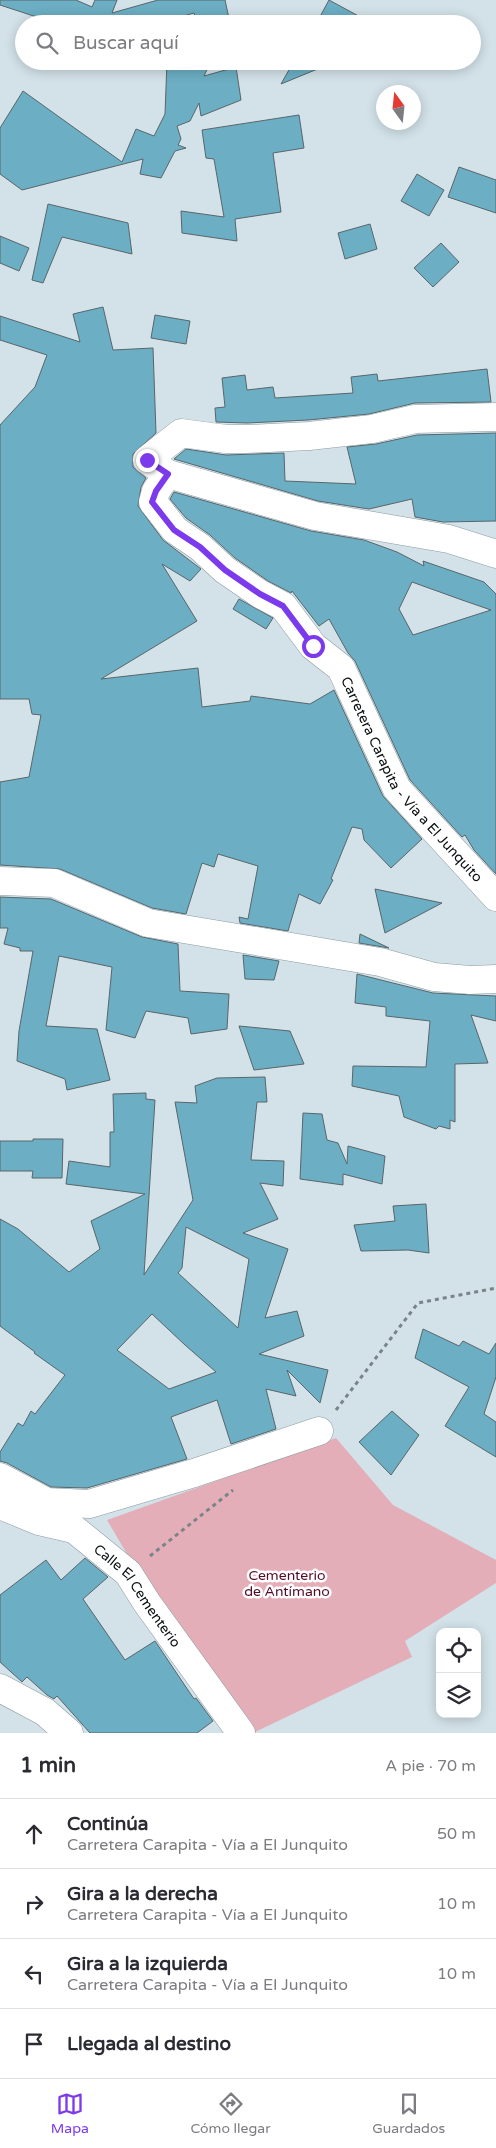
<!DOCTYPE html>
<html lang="es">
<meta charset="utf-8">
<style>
body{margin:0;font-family:"Varela Round",sans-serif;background:#f2f2f3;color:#2b2b33}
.controls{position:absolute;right:15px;bottom:15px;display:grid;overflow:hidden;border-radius:10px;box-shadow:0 2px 12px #0003}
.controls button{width:45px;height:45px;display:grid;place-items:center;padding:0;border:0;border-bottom:1px solid #e1e1e2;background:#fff;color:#2b2b33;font:25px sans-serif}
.compass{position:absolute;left:376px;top:85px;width:45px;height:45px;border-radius:50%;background:#fff;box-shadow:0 2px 12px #0003;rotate:345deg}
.stop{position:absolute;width:15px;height:15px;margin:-11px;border:4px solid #7c3aed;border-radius:50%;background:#fff}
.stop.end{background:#7c3aed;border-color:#fff;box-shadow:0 1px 5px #0008}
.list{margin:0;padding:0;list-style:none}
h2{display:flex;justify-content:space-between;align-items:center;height:65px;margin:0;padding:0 20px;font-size:21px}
h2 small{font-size:16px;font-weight:400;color:#7c7c81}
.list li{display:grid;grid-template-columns:32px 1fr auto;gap:15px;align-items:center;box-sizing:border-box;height:70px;padding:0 20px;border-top:1px solid #e1e1e2}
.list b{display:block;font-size:19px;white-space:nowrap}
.list p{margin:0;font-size:16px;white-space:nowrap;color:#7c7c81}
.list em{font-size:16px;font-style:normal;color:#7c7c81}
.icon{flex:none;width:28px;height:28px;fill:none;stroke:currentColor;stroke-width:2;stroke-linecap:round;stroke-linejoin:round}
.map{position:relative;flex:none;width:496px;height:1733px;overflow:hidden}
.search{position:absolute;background:#fff;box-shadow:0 2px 12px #0003;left:15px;right:15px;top:15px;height:55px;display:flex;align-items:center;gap:12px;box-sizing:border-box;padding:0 18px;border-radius:28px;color:#7c7c81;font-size:19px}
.sheet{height:345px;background:#fff}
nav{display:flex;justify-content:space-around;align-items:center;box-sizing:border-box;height:70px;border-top:1px solid #e1e1e2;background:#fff;font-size:14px;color:#7c7c81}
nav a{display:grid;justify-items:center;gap:2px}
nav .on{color:#7c3aed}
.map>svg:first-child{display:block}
.green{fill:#e4aeb9}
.building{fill:#6caec3;stroke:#58666b;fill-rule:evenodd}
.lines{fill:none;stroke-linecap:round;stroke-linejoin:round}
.minor-casing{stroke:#8c9ba1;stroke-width:29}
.path{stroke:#788488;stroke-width:3;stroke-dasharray:4 4;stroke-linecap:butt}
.minor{stroke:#fff;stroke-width:28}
.route{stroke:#7c3aed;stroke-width:6}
.labels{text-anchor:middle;stroke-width:5;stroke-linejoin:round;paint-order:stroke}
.street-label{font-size:14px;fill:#090e10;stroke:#fff}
.park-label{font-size:14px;fill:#530c26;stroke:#fff}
</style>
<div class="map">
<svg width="496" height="1733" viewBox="0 0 496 1733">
<rect width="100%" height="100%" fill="#d2e2e8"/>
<path class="green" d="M 336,1438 L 393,1505 L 496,1560 L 496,1583 L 405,1641 L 412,1657 L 253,1733 L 176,1637 L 107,1520 Z"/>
<g class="building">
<path d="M 0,0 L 76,0 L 92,7 L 95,0 L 117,0 L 112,13 L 158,0 L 225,0 L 230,23 L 198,24 L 194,13 L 156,24 L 58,24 L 0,5 Z"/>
<path d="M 329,0 L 364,19 L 360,24 L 316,24 Z"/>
<path d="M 167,61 L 211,61 L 204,76 L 236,67 L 241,100 L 201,116 L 199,103 L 190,121 L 177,126 L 181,139 L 178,145 L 186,148 L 175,151 L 161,178 L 140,174 L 143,159 L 22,190 L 0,174 L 0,128 L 23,91 L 122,162 L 136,129 L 154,136 L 165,114 Z"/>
<path d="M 294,61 L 337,61 L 281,84 Z"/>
<path d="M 299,115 L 304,148 L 273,153 L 281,212 L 235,219 L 237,241 L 182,233 L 181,211 L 224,217 L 214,159 L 206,158 L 202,130 Z"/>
<path d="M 459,167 L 496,180 L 496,213 L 448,197 Z"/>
<path d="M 417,174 L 444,190 L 429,216 L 401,201 Z"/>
<path d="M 48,204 L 128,223 L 132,254 L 62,237 L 43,283 L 32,280 Z"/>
<path d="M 370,224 L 377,249 L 345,259 L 338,233 Z"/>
<path d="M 0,236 L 29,248 L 19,271 L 0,263 Z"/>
<path d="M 441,243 L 459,262 L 433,287 L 414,268 Z"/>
<path d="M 103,307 L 113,350 L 153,348 L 156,433 L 133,454 L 133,467 L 146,478 L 141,487 L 138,506 L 163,540 L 201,569 L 190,581 L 162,564 L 197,621 L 101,679 L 198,668 L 202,707 L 250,701 L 251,696 L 310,704 L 334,690 L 383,796 L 422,839 L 391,868 L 364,840 L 362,829 L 352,827 L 331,879 L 333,880 L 320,904 L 299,894 L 288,931 L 240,923 L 239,917 L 248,919 L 258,866 L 218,854 L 214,867 L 202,863 L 186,914 L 152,908 L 60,869 L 0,865 L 0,782 L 29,777 L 41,715 L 32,714 L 29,699 L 0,699 L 0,425 L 35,387 L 47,355 L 0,340 L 0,316 L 80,342 L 73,314 Z"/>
<path d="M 155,315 L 190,321 L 186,344 L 151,338 Z"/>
<path d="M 487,369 L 491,402 L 415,403 L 369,414 L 308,420 L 247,423 L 216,422 L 215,408 L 225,407 L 222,378 L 245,375 L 247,390 L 273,387 L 275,398 L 353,393 L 351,377 L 377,374 L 378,381 Z"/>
<path d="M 496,433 L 496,521 L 443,522 L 415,517 L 412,499 L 369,509 L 318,501 L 174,459 L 186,449 L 226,455 L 284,453 L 285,481 L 356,484 L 347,447 L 376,444 L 417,435 Z"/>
<path d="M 174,492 L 311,531 L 364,540 L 397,552 L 424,566 L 423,561 L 484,582 L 496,594 L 496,874 L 474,850 L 465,835 L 462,837 L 410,780 L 355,661 L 348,653 L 329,619 L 319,626 L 292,591 L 291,593 L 268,581 L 235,558 L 210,535 L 186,518 L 170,499 ZM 412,582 L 462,600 L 491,610 L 413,635 L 399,609 Z"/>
<path d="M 239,599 L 273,618 L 266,629 L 233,609 Z"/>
<path d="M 375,889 L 442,903 L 385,933 Z"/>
<path d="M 0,897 L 51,899 L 142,937 L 178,944 L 180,991 L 229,994 L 227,1029 L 191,1034 L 188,1018 L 146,1011 L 135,1038 L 106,1030 L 112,967 L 59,956 L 46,1026 L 97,1029 L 110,1080 L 67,1090 L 65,1079 L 17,1061 L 19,1031 L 33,951 L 20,951 L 20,948 L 4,944 L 8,928 L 0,928 Z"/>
<path d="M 360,934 L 389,948 L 359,943 Z"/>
<path d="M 243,955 L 279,961 L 274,980 L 245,979 Z"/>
<path d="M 357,974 L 433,993 L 496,996 L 496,1021 L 471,1015 L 488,1063 L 455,1064 L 455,1122 L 450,1120 L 450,1129 L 439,1126 L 436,1129 L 404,1117 L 399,1096 L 352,1086 L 353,1066 L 426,1067 L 430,1021 L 386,1016 L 386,1007 L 355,1003 Z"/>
<path d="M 239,1026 L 290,1031 L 304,1064 L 254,1070 Z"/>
<path d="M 265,1077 L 267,1102 L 257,1102 L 251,1160 L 284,1161 L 283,1186 L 260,1183 L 278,1219 L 243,1233 L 288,1249 L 265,1318 L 297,1311 L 304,1336 L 259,1354 L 328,1370 L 320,1403 L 287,1370 L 296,1396 L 266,1389 L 276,1429 L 231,1444 L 217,1400 L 171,1417 L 187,1459 L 87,1488 L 51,1487 L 7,1463 L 0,1461 L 0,1452 L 18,1423 L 23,1426 L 31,1411 L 35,1414 L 65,1375 L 34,1353 L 35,1352 L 0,1326 L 0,1219 L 18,1229 L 69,1272 L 100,1249 L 91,1221 L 145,1194 L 66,1184 L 69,1161 L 110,1167 L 110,1132 L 114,1132 L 113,1094 L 146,1093 L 146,1099 L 155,1100 L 144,1275 L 193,1200 L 175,1102 L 197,1103 L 195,1086 L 217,1078 ZM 186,1227 L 249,1259 L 238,1328 L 178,1273 L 182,1268 ZM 152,1314 L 185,1345 L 216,1372 L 169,1389 L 117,1350 Z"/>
<path d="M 303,1113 L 322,1114 L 327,1140 L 338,1143 L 347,1164 L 348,1146 L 385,1156 L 382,1184 L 343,1174 L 343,1185 L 300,1179 Z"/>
<path d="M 33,1139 L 63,1139 L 62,1178 L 32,1178 L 33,1171 L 0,1171 L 0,1141 L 33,1141 Z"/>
<path d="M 426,1204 L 429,1253 L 408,1250 L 361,1251 L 354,1225 L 395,1221 L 393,1206 Z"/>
<path d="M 423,1329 L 459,1346 L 463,1341 L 489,1354 L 496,1343 L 496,1377 L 484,1414 L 496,1422 L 496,1457 L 445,1426 L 469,1387 L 415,1358 Z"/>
<path d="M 392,1411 L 419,1435 L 391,1475 L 359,1442 Z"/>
<path d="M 85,1558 L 108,1577 L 83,1599 L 125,1660 L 155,1641 L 194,1699 L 196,1698 L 213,1721 L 197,1733 L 90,1733 L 57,1696 L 54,1699 L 47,1695 L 27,1677 L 22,1682 L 21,1681 L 0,1662 L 0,1595 L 46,1560 L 61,1580 Z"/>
</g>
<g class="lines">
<g class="minor-casing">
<g id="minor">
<path id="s1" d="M 496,417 L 415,419 L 372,429 L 309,436 L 247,439 L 226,439 L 181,433 L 147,460 L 168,474 L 156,491 L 153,502 L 175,530 L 200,547 L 225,570 L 260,594 L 283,606 L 313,646 L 341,668 L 397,789 L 496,897"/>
<path d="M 168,474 L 315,516 L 449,539 L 496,554"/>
<path d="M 0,881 L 54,883 L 148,923 L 380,962 L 434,977 L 470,980 L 496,979"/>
<path d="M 0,1477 L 47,1502 L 89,1504 L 194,1473 L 319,1431"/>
<path id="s2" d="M 0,1505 L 39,1521 L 74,1529 L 128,1573 L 147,1603 L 241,1733"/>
<path d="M 0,1688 L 45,1712 L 69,1733"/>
</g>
</g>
<g class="path">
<path d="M 336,1410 L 418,1303 L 496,1288"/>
<path d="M 150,1556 L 233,1490"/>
</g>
<use href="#minor" class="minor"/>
</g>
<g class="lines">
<path class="route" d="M 147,460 L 168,474 L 156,491 L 152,502 L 174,530 L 200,547 L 225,570 L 260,594 L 283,606 L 313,646"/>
</g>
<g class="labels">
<g class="street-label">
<text dy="5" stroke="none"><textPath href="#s1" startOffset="805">Carretera Carapita - Vía a El Junquito</textPath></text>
<text dy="5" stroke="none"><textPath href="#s2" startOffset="171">Calle El Cementerio</textPath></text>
</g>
<g class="park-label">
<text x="287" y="1580">Cementerio<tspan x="287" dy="16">de Antímano</tspan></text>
</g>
</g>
</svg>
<div class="controls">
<button><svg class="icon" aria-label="locate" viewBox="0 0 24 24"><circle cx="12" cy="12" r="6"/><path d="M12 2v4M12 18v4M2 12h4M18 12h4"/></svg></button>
<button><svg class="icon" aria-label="layers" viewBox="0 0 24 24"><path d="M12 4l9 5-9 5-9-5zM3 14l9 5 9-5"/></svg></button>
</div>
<svg class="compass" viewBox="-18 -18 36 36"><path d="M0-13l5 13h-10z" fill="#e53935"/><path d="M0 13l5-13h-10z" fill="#7c7c81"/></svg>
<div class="stop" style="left:313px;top:646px"></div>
<div class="stop end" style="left:147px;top:460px"></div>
<div class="search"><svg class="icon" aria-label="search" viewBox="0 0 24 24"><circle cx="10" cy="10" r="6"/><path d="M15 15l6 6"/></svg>Buscar aquí</div>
</div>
<section class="sheet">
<h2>1 min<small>A pie · 70 m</small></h2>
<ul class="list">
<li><svg class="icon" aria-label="ahead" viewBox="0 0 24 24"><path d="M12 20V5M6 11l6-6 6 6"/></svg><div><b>Continúa</b><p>Carretera Carapita - Vía a El Junquito</p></div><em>50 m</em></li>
<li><svg class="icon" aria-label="right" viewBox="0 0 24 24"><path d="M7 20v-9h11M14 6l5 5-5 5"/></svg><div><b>Gira a la derecha</b><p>Carretera Carapita - Vía a El Junquito</p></div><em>10 m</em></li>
<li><svg class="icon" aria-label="left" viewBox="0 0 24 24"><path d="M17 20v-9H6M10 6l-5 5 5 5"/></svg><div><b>Gira a la izquierda</b><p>Carretera Carapita - Vía a El Junquito</p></div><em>10 m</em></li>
<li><svg class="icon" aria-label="arrive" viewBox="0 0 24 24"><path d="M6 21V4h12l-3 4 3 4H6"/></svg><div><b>Llegada al destino</b></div></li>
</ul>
</section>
<nav>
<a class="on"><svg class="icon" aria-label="map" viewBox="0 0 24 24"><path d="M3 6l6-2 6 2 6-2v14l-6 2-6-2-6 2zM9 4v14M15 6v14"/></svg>Mapa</a>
<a><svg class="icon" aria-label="directions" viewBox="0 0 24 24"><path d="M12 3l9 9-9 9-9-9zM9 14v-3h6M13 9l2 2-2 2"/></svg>Cómo llegar</a>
<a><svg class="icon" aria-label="saved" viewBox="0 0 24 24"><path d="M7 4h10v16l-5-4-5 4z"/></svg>Guardados</a>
</nav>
